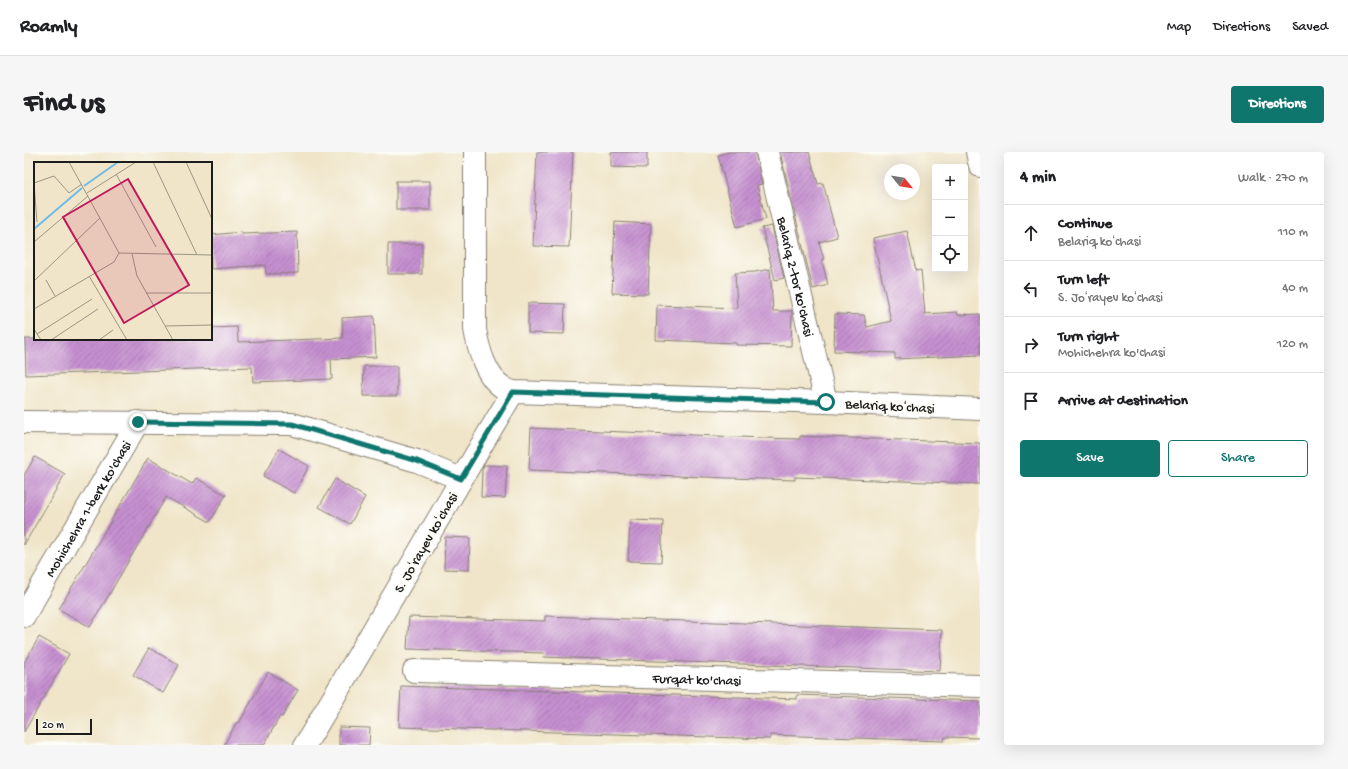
<!DOCTYPE html>
<meta charset="utf-8">
<style>
body{margin:0;font-family:"Gochi Hand",sans-serif;background:#f6f6f6;color:#202124}
.controls{position:absolute;right:12px;top:12px;display:grid;overflow:hidden;border-radius:4px;box-shadow:0 4px 16px #0002}
.controls button{width:36px;height:36px;display:grid;place-items:center;padding:0;border:0;border-bottom:1px solid #e0e0e0;background:#fff;color:#202124;font:20px sans-serif}
.compass{position:absolute;left:860px;top:12px;width:36px;height:36px;border-radius:50%;background:#fff;box-shadow:0 4px 16px #0002;rotate:120deg}
.scale{position:absolute;left:12px;bottom:10px;width:56px;box-sizing:border-box;padding-left:4px;border:2px solid #1c1c1c;border-top:0;font-size:11px;line-height:14px;white-space:nowrap;color:#1c1c1c;-webkit-text-stroke:3px #fdfcf7;paint-order:stroke}
.stop{position:absolute;width:12px;height:12px;margin:-9px;border:3px solid #0f766e;border-radius:50%;background:#fff}
.stop.end{background:#0f766e;border-color:#fff;box-shadow:0 1px 4px #0008}
.list{margin:0;padding:0;list-style:none}
h2{display:flex;justify-content:space-between;align-items:center;height:52px;margin:0;padding:0 16px;font-size:17px}
h2 small{font-size:13px;font-weight:400;color:#757577}
.list li{display:grid;grid-template-columns:26px 1fr auto;gap:12px;align-items:center;box-sizing:border-box;height:56px;padding:0 16px;border-top:1px solid #e0e0e0}
.list b{display:block;font-size:15px;white-space:nowrap}
.list p{margin:0;font-size:13px;white-space:nowrap;color:#757577}
.list em{font-size:13px;font-style:normal;color:#757577}
.actions{display:flex;gap:8px;padding:12px 16px}
.actions a{flex:1;padding:9px 0;border:1px solid #0f766e;border-radius:4px;text-align:center;font-size:14px;color:#0f766e}
.actions .main{background:#0f766e;color:#fff}
.icon{flex:none;width:22px;height:22px;fill:none;stroke:currentColor;stroke-width:2;stroke-linecap:round;stroke-linejoin:round}
.map{position:relative;flex:none;width:956px;height:593px;overflow:hidden;border-radius:4px}
header{display:flex;align-items:center;gap:24px;box-sizing:border-box;height:56px;padding:0 20px;background:#fff;border-bottom:1px solid #e0e0e0}
header strong{font-size:19px}
nav{display:flex;gap:22px;margin-inline-start:auto;font-size:14px}
.intro{display:flex;align-items:center;justify-content:space-between;box-sizing:border-box;height:96px;padding:0 24px}
h1{margin:0;font-size:28px}
.button{padding:10px 18px;border-radius:4px;background:#0f766e;color:#fff;font-size:14px;font-weight:700}
main{display:flex;gap:24px;padding:0 24px}
aside{flex:1;background:#fff;border-radius:4px;box-shadow:0 4px 16px #0002}
.map>svg:first-child{display:block}
.building{fill:url(#building-hatch)}
.lines{fill:none;stroke-linecap:round;stroke-linejoin:round}
.minor-casing{stroke:#868072;stroke-width:24}
.tertiary-casing{stroke:#868072;stroke-width:24}
.minor{stroke:#fff;stroke-width:22}
.tertiary{stroke:#fff;stroke-width:22}
.route{stroke:#0f766e;stroke-width:5}
.labels{text-anchor:middle;stroke-width:4;stroke-linejoin:round;paint-order:stroke}
.street-label{font-size:14px;fill:#1c1c1c;stroke:#fdfcf7}
.inset-river{fill:none;stroke:#6dbde8;stroke-width:2}
.inset-road{fill:none;stroke:#9b9584;stroke-width:1}
.view{fill:#c2185b;fill-opacity:0.15;stroke:#c2185b;stroke-width:2}
.inset-edge{fill:none;stroke:#1c1c1c;stroke-width:2}
</style>
<header>
<strong>Roamly</strong>
<nav><a>Map</a><a>Directions</a><a>Saved</a></nav>
</header>
<div class="intro"><h1>Find us</h1><a class="button">Directions</a></div>
<main>
<div class="map">
<svg width="956" height="593" viewBox="0 0 956 593">
<defs>
<pattern id="building-hatch" width="6" height="6" patternUnits="userSpaceOnUse"><rect width="6" height="6" fill="#c690d0"/><path d="M-1 1l2-2M0 6l6-6M5 7l2-2" fill="none" stroke="#a075a8"/></pattern>
</defs>
<rect width="100%" height="100%" fill="#fdfcf7"/>
<filter id="ink" filterUnits="userSpaceOnUse"><feTurbulence type="fractalNoise" baseFrequency=".025" numOctaves="2"/><feDisplacementMap in="SourceGraphic" scale="8" xChannelSelector="R" yChannelSelector="G"/><feConvolveMatrix kernelMatrix="1 2 1 2 8 2 1 2 1" color-interpolation-filters="sRGB"/></filter>
<filter id="wash" filterUnits="userSpaceOnUse"><feTurbulence type="fractalNoise" baseFrequency=".012" numOctaves="4" result="noise"/><feDisplacementMap in="SourceGraphic" scale="16" xChannelSelector="R" yChannelSelector="G"/><feGaussianBlur stdDeviation="0.9" result="paint"/><feColorMatrix in="noise" values="0 0 0 0 0 0 0 0 0 0 0 0 0 0 0 0 0 1.4 0 .05"/><feComposite in="paint" operator="in"/></filter>
<g filter="url(#wash)">
<rect width="100%" height="100%" fill="#f0e5c9"/>
<g id="blocks">
<g class="building">
<path d="M 513,0 L 549,0 L 545,95 L 509,94 Z"/>
<path d="M 587,0 L 623,0 L 623,16 L 587,15 Z"/>
<path d="M 705,0 L 731,0 L 738,32 L 733,33 L 742,67 L 713,75 L 694,3 Z"/>
<path d="M 756,0 L 785,0 L 794,32 L 799,31 L 813,85 L 795,90 L 800,108 L 798,109 L 804,133 L 789,137 Z"/>
<rect x="372" y="29" width="34" height="29"/>
<path d="M 591,70 L 627,72 L 624,142 L 588,141 Z"/>
<path d="M 748,74 L 760,126 L 751,128 L 738,76 Z"/>
<path d="M 883,79 L 892,119 L 897,118 L 901,162 L 933,160 L 934,163 L 956,162 L 956,203 L 871,207 L 871,201 L 810,199 L 811,162 L 840,163 L 843,175 L 867,169 L 849,86 Z"/>
<path d="M 218,80 L 218,82 L 273,80 L 274,121 L 242,122 L 241,113 L 187,117 L 187,83 Z"/>
<rect x="364" y="92" width="34" height="30"/>
<path d="M 746,117 L 749,159 L 768,159 L 767,194 L 712,193 L 712,191 L 632,188 L 633,153 L 713,156 L 711,121 L 731,120 Z"/>
<path d="M 504,151 L 541,152 L 540,182 L 504,181 Z"/>
<path d="M 350,164 L 352,205 L 307,207 L 308,227 L 229,230 L 228,215 L 2,223 L 1,187 L 187,187 L 187,176 L 213,175 L 214,190 L 319,186 L 318,166 Z"/>
<path d="M 340,214 L 373,214 L 373,244 L 339,244 Z"/>
<path d="M 507,276 L 739,286 L 776,287 L 776,284 L 956,291 L 956,332 L 771,325 L 771,328 L 705,326 L 505,318 Z"/>
<path d="M 255,297 L 285,314 L 270,341 L 239,324 Z"/>
<path d="M 11,305 L 41,322 L 0,393 L 0,323 Z"/>
<path d="M 124,306 L 168,332 L 172,326 L 202,343 L 186,370 L 142,345 L 66,475 L 35,457 Z"/>
<path d="M 460,313 L 483,314 L 481,346 L 457,345 L 458,318 Z"/>
<path d="M 311,327 L 341,345 L 326,372 L 295,355 Z"/>
<path d="M 606,368 L 639,369 L 637,410 L 604,409 Z"/>
<path d="M 421,385 L 446,386 L 445,418 L 420,417 Z"/>
<path d="M 521,464 L 918,478 L 916,519 L 519,505 L 520,501 L 383,497 L 385,465 L 521,469 Z"/>
<path d="M 15,485 L 45,502 L 0,580 L 0,511 Z"/>
<path d="M 125,496 L 155,513 L 139,541 L 109,523 Z"/>
<path d="M 244,520 L 274,538 L 258,565 L 256,564 L 240,593 L 200,593 L 213,570 L 215,571 Z"/>
<path d="M 377,534 L 773,547 L 773,543 L 956,549 L 956,586 L 921,585 L 920,589 L 746,583 L 746,587 L 375,575 Z"/>
<path d="M 315,575 L 346,576 L 345,593 L 315,593 Z"/>
</g>
</g>
</g>
<g filter="url(#ink)">
<use href="#blocks" fill-opacity="0" stroke="#868072" stroke-width="1"/>
<g class="lines">
<g class="minor-casing">
<g id="minor">
<path id="s1" d="M 743,0 L 802,250"/>
<path d="M 953,0 L 956,14"/>
<path d="M 0,270 L 268,272 L 393,309 L 437,327"/>
<path id="s2" d="M 0,464 L 114,270"/>
<path id="s3" d="M 390,519 L 956,534"/>
<path d="M 281,593 C 352,476 419,357 489,240"/>
</g>
</g>
<g class="tertiary-casing">
<path id="tertiary" d="M 451,0 L 451,177 C 454,196 462,226 480,236 C 483,238 486,239 489,240 L 802,250 L 956,257"/>
</g>
<use href="#minor" class="minor"/>
<use href="#tertiary" class="tertiary"/>
</g>
</g>
<g class="lines" filter="url(#ink)">
<path class="route" d="M 114,270 L 268,272 L 393,309 L 437,327 L 489,240 L 802,250"/>
</g>
<g class="labels">
<g class="street-label">
<text dy="5" stroke="none"><textPath href="#s1" startOffset="128">Belariq 2-tor ko'chasi</textPath></text>
<text transform="translate(866 253) rotate(3)" y="5">Belariq koʻchasi</text>
<text dy="5" stroke="none"><textPath href="#s2" startOffset="125">Mohichehra 1-berk ko'chasi</textPath></text>
<text transform="translate(401 390) rotate(-60)" y="5">S. Joʻrayev koʻchasi</text>
<text dy="5" stroke="none"><textPath href="#s3" startOffset="283">Furqat ko'chasi</textPath></text>
</g>
</g>
<g transform="translate(10 10)">
<rect width="178" height="178" fill="#f0e5c9"/>
<path class="inset-river" d="M 50,24 L 84,0M 0,67 L 48,26"/>
<path class="inset-road" d="M 35,0 L 85,91M 119,0 L 163,93M 152,0 L 178,57M 82,12 L 122,85M 0,21 L 20,14 L 35,31 L 48,22M 0,21 L 3,60M 53,31 L 102,0M 0,80 L 54,34M 85,91 L 178,93M 98,92 L 103,114 L 139,178M 55,114 L 93,178M 12,118 L 21,134M 0,119 L 66,56M 112,131 L 178,131M 0,147 L 80,100 L 85,91M 131,164 L 178,163M 0,167 L 7,178M 3,172 L 58,137M 17,178 L 64,147M 65,178 L 79,168"/>
<path class="view" d="M 94,17 L 155,123 L 90,161 L 29,55 Z"/>
<rect width="178" height="178" class="inset-edge"/>
</g>
</svg>
<div class="controls">
<button>+</button>
<button>−</button>
<button><svg class="icon" aria-label="locate" viewBox="0 0 24 24"><circle cx="12" cy="12" r="6"/><path d="M12 2v4M12 18v4M2 12h4M18 12h4"/></svg></button>
</div>
<svg class="compass" viewBox="-18 -18 36 36"><path d="M0-13l5 13h-10z" fill="#e53935"/><path d="M0 13l5-13h-10z" fill="#757577"/></svg>
<div class="scale">20 m</div>
<div class="stop" style="left:802px;top:250px"></div>
<div class="stop end" style="left:114px;top:270px"></div>
</div>
<aside>
<h2>4 min<small>Walk · 270 m</small></h2>
<ul class="list">
<li><svg class="icon" aria-label="ahead" viewBox="0 0 24 24"><path d="M12 20V5M6 11l6-6 6 6"/></svg><div><b>Continue</b><p>Belariq koʻchasi</p></div><em>110 m</em></li>
<li><svg class="icon" aria-label="left" viewBox="0 0 24 24"><path d="M17 20v-9H6M10 6l-5 5 5 5"/></svg><div><b>Turn left</b><p>S. Joʻrayev koʻchasi</p></div><em>40 m</em></li>
<li><svg class="icon" aria-label="right" viewBox="0 0 24 24"><path d="M7 20v-9h11M14 6l5 5-5 5"/></svg><div><b>Turn right</b><p>Mohichehra ko'chasi</p></div><em>120 m</em></li>
<li><svg class="icon" aria-label="arrive" viewBox="0 0 24 24"><path d="M6 21V4h12l-3 4 3 4H6"/></svg><div><b>Arrive at destination</b></div></li>
</ul>
<div class="actions"><a class="main">Save</a><a>Share</a></div>
</aside>
</main>
